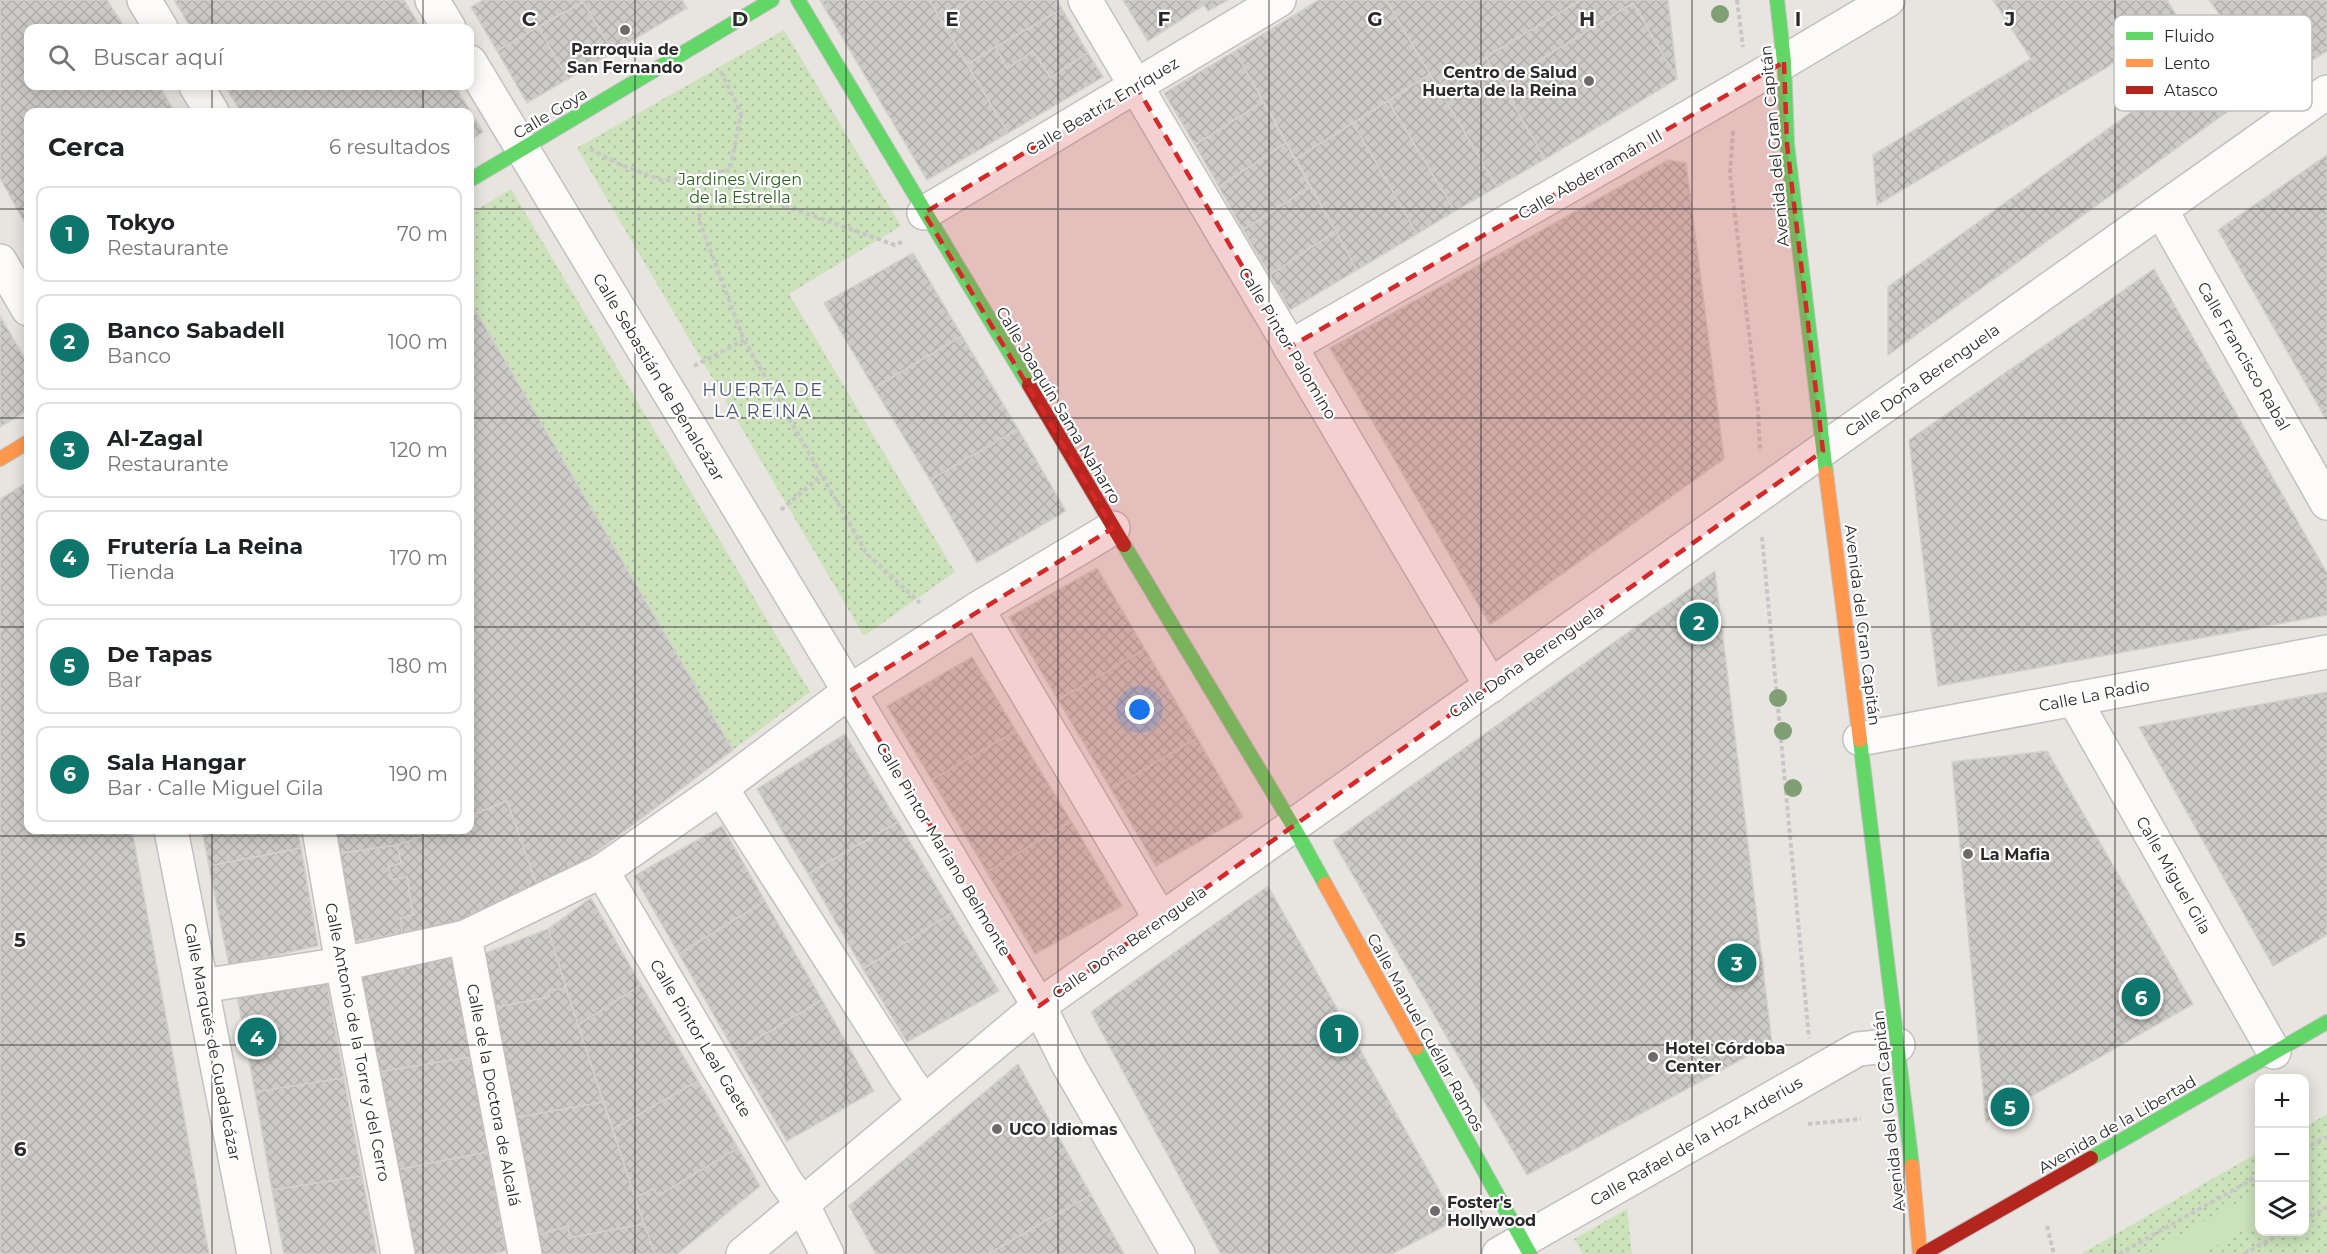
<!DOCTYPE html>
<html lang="es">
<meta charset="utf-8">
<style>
body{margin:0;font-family:Montserrat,sans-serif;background:#f2f2f2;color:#202124}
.controls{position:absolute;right:18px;bottom:18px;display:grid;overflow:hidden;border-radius:12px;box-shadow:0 3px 15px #0003}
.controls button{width:54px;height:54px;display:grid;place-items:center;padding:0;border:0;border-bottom:2px solid #e0e0e0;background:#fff;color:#202124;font:30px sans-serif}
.you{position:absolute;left:1140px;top:710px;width:21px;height:21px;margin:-15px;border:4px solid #fff;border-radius:50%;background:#1a73e8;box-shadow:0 0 0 9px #1a73e833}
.badge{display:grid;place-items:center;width:39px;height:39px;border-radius:50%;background:#0f766e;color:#fff;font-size:20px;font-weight:700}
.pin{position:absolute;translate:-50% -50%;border:3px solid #fff;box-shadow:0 2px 6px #0006}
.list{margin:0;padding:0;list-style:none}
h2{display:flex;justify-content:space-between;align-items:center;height:78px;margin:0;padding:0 24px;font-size:26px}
h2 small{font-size:20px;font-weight:400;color:#757577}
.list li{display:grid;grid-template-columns:39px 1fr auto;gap:18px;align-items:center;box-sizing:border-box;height:96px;margin:0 12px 12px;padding:0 12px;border:2px solid #e0e0e0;border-radius:12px}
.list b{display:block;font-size:22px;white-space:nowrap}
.list p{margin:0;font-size:20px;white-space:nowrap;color:#757577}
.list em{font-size:20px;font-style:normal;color:#757577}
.icon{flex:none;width:33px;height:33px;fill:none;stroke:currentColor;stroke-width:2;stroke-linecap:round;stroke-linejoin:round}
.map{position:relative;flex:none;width:2327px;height:1254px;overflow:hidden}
.search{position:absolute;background:#fff;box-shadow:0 3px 15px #0003;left:24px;top:24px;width:450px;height:66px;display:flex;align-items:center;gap:15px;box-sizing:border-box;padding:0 21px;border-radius:12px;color:#757577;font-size:22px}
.panel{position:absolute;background:#fff;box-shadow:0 3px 15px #0003;left:24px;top:108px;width:450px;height:726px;border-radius:12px}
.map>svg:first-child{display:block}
.grass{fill:url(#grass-dots)}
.garden{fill:#cbe2bb}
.building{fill:url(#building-cross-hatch);stroke:#d3d1cc;stroke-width:1.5}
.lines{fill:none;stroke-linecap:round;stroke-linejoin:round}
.street-casing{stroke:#c1c1c1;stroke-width:36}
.fast-casing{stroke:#c1c1c1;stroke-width:16}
.slow-casing{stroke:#c1c1c1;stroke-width:16}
.jam-casing{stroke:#c1c1c1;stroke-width:16}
.path{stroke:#c8c7c7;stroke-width:4;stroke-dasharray:4.5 3;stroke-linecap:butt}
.street{stroke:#fcfbfa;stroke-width:33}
.fast{stroke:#63d668;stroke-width:14}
.slow{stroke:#ff974d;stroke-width:14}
.jam{stroke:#b3261e;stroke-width:14}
.tree{fill:#819f75}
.marked{fill:#d62828;fill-opacity:0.2;stroke:#d62828;stroke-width:4.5;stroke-dasharray:12 8;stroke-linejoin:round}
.grid{fill:none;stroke:#2a2a2a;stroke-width:1.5;stroke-opacity:0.55}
.poi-dot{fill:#6c6b6a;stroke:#fff;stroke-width:2}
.labels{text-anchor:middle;stroke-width:4.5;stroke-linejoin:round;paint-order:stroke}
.poi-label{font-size:16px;font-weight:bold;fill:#2a2a2a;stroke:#fff;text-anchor:start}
.street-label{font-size:16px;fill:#2a2a2a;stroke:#fff}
.park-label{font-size:16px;fill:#2c651d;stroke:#fff}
.neighbourhood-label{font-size:18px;letter-spacing:1.5px;fill:#4d5479;stroke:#fff}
.key{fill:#fff;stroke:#bfbfbf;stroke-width:1.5}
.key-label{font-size:16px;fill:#2a2a2a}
.grid-label{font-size:20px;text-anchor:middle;font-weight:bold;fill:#2a2a2a;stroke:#fff;stroke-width:4.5;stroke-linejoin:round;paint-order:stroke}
</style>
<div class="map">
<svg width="2327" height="1254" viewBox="0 0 2327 1254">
<defs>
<pattern id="grass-dots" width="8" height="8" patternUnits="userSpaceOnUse" patternTransform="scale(1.5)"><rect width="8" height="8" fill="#cbe2bb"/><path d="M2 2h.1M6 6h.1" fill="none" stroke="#aec2a1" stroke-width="1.8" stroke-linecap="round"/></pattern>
<pattern id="building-cross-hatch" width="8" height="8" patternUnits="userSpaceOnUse" patternTransform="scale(1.5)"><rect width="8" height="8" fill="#cdcbc7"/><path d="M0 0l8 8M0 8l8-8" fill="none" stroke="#b0aeab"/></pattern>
</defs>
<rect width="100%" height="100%" fill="#e8e5e0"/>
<g class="grass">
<path d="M 784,30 L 901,226 L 789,294 L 955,572 L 864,636 L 577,148 Z"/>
<path d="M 511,189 L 810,692 L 733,750 L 470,301 L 470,214 Z"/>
<path d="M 2327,1114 L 2327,1254 L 2081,1254 L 2259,1152 L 2260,1232 L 2304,1232 L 2305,1127 Z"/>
<path d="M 1627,1209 L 1632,1254 L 1583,1254 L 1574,1239 Z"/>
</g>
<path class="garden" d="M 2259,1190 L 2259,1221 L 2202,1254 L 2147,1254 Z"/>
<g class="building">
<path d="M 0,0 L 107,0 L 125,28 L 28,28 L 28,86 L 159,86 L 175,112 L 28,112 L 28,229 L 0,178 Z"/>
<path d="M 174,0 L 404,0 L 421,28 L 191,28 Z"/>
<path d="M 483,0 L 582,0 L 583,2 L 497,51 L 471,7 Z"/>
<path d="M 582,0 L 682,0 L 687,8 L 613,52 Z"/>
<path d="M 820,0 L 929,0 L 1008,133 L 927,180 Z"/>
<path d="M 929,0 L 971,0 L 940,18 Z"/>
<path d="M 971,0 L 1057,0 L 1062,9 L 967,64 L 940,18 Z"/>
<path d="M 1123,0 L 1201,0 L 1204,5 L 1148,41 Z"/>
<path d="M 1201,0 L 1228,0 L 1208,11 Z"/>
<path d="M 1319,0 L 1386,0 L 1430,74 L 1296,159 L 1235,51 Z"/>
<path d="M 1386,0 L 1581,0 L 1437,86 Z"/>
<path d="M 1581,0 L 1668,0 L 1677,79 L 1633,3 L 1501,84 L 1486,57 Z"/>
<path d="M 1993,0 L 2167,0 L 2181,23 L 1877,205 L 1873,155 L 2031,59 Z"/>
<path d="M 2209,0 L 2327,0 L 2327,51 L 2271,85 Z"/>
<path d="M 583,2 L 613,52 L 568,79 L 538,27 Z"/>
<path d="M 1633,3 L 1677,79 L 1545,159 L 1501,84 Z"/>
<path d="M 1062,9 L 1088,53 L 1050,78 L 1033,51 L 1007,69 L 996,47 Z"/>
<path d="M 538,27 L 568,79 L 527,103 L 497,51 Z"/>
<path d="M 996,47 L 1007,69 L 1033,51 L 1050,78 L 1088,53 L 1103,77 L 1008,133 L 967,64 Z"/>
<path d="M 1235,51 L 1263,102 L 1195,145 L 1164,93 Z"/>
<path d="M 2212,54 L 2241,102 L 1888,355 L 1888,287 Z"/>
<path d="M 1486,57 L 1545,159 L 1497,187 L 1437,86 Z"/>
<path d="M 1430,74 L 1497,187 L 1455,211 L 1388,101 Z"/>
<path d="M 225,86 L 455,86 L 483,132 L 470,140 L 470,112 L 241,112 Z"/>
<path d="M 1388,101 L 1455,211 L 1417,234 L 1353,123 Z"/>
<path d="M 1263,102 L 1286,143 L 1219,187 L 1195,145 Z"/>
<path d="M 1353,123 L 1417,234 L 1357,270 L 1296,159 Z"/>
<path d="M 1286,143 L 1310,187 L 1243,230 L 1219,187 Z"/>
<path d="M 2327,155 L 2327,421 L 2218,230 Z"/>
<path d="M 1668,160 L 1686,163 L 1724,459 L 1490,625 L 1330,348 Z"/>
<path d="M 1310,187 L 1336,231 L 1270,275 L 1243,230 Z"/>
<path d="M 1336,231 L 1357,270 L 1290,310 L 1270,275 Z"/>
<path d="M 913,253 L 962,336 L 874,388 L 824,303 Z"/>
<path d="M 2154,269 L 2327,573 L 2327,615 L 1938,686 L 1909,440 Z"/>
<path d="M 470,301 L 733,750 L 540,894 L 507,801 L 470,816 Z"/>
<path d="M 0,316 L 28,364 L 28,410 L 0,427 Z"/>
<path d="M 962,336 L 1018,429 L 930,480 L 874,388 Z"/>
<path d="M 1018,429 L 1066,511 L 977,563 L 930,480 Z"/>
<path d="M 28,482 L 28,830 L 132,830 L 209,1254 L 0,1254 L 0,499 Z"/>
<path d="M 1097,568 L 1145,649 L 1058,700 L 1009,617 Z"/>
<path d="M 1715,571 L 1772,1043 L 1527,1175 L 1333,841 Z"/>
<path d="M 1145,649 L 1197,738 L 1111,789 L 1058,700 Z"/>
<path d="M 972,657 L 1016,731 L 932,780 L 887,706 Z"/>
<path d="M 2327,692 L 2327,935 L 2273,966 L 2139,727 Z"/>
<path d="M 1016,731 L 1071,821 L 987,872 L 932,780 Z"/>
<path d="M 845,734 L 898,822 L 808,874 L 757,789 Z"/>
<path d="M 1197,738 L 1243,817 L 1156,866 L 1111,789 Z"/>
<path d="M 2047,751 L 2193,1004 L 1986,1122 L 1952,762 Z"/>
<path d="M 507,801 L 540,894 L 479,918 L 402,933 L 400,918 L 413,915 L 407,877 L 392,880 L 388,867 L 401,863 L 397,845 L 438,830 L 470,830 L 470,816 Z"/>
<path d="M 1071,821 L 1122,906 L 1035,954 L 987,872 Z"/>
<path d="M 898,822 L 952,913 L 863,969 L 808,874 Z"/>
<path d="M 722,826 L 765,901 L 679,954 L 634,876 Z"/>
<path d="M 202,830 L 297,830 L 301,848 L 209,866 Z"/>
<path d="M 333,830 L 412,830 L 415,839 L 397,845 L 337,854 Z"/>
<path d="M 412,830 L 438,830 L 415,839 Z"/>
<path d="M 397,845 L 401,863 L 388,867 L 392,880 L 407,877 L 413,915 L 400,918 L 402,933 L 353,942 L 337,854 Z"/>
<path d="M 301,848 L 318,946 L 229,965 L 209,866 Z"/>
<path d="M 1268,886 L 1456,1220 L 1392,1254 L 1221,1254 L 1091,1012 Z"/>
<path d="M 591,898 L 641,985 L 578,1025 L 548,929 Z"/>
<path d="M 765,901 L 822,1000 L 735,1052 L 679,954 Z"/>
<path d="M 952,913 L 999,991 L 907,1042 L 863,969 Z"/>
<path d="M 548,929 L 566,988 L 548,991 L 550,997 L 493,1008 L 483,954 Z"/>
<path d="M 452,957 L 471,1057 L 378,1072 L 359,972 Z"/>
<path d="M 327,984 L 344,1078 L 255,1092 L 237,996 Z"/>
<path d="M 641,985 L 698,1081 L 613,1129 L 578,1025 Z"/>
<path d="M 566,988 L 603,1102 L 513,1118 L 493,1008 L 550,997 L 548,991 Z"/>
<path d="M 822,1000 L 874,1091 L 787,1141 L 735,1052 Z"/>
<path d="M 471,1057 L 488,1152 L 396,1170 L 378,1072 Z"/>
<path d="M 1018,1064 L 1091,1195 L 988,1254 L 876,1254 L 849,1206 Z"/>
<path d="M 344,1078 L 362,1176 L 272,1190 L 255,1092 Z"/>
<path d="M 698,1081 L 738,1148 L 658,1196 L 653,1189 L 635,1198 L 613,1129 Z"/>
<path d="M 603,1102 L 644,1224 L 569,1238 L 568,1226 L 535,1236 L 513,1118 Z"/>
<path d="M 738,1148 L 760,1186 L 677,1254 L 655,1254 L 635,1198 L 653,1189 L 658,1196 Z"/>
<path d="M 488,1152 L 506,1251 L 490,1254 L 412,1254 L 396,1170 Z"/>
<path d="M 362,1176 L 377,1254 L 284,1254 L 272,1190 Z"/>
<path d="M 1091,1195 L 1124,1254 L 988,1254 Z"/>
<path d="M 644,1224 L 655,1254 L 539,1254 L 535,1236 L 568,1226 L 569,1238 Z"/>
</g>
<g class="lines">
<g class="street-casing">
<g id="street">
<path d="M 144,0 L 161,28"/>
<path d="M 432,0 L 449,28"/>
<path d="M 1085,0 L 1491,686"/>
<path d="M 470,62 L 1039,1006 L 1069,1066 L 1178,1254"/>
<path d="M 196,86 L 212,112"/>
<path d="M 2161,210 L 2327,503"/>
<path d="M 924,213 L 1279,0"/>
<path d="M 0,261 L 28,309"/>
<path d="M 1290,347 L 1784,62 L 1888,0"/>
<path d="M 977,609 L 1161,920"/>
<path d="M 2074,699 L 2274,1052"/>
<path d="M 1860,739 L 2327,652"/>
<path d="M 721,788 L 908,1080 L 924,1102"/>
<path d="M 171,830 L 254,1254"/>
<path d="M 319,830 L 342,964 L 398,1254"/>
<path d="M 602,871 L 786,1182 L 802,1204 L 827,1254"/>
<path d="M 465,937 L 525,1254"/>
<path d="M 202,986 L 342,964 L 465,937 L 602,871 L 721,788 L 850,691 L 977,609 L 1113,528"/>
<path d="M 743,1254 L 1039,1006 L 2327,92"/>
<path d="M 1499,1254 L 1858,1049 L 1898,1045"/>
</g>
</g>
<g class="fast-casing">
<g id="fast">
<path d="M 798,0 L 1029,385"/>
<path d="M 1777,0 L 1784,62 L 1787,144 L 1826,473"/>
<path d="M 470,180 L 772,0"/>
<path d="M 1124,545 L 1293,826 L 1325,884"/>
<path d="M 1860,740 L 1912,1166"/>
<path d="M 1416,1048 L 1530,1254"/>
<path d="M 2091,1158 L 2327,1022"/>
</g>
</g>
<g class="slow-casing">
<g id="slow">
<path d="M 0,459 L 28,442"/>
<path d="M 1826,473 L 1860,740"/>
<path d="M 1325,884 L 1416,1048"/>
<path d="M 1912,1166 L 1920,1254"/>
</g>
</g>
<g class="jam-casing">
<g id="jam">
<path d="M 1029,385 L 1124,545"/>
<path d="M 1923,1254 L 2091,1158"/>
</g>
</g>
<g class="path">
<path d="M 1737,0 L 1743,47"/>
<path d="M 1733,131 L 1730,173 L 1758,409 L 1760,452"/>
<path d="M 590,149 L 621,165 L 664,181 L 730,170 L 741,113 L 720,70"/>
<path d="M 902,242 L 895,245 L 698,175 L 700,223 L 744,340 L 867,554 L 920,603"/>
<path d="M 694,366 L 744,340"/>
<path d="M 781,510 L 822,475"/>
<path d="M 1762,537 L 1809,1038"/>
<path d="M 1808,1124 L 1861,1119"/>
<path d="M 2304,1149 L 2327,1137"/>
<path d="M 2304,1220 L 2327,1207"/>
<path d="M 2047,1226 L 2054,1254"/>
<path d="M 2119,1254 L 2260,1175"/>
<path d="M 2244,1254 L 2284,1232"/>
</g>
<use href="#street" class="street"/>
<use href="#fast" class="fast"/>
<use href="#slow" class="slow"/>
<use href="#jam" class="jam"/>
</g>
<g class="tree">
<circle cx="1720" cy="14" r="9"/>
<circle cx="1778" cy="698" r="9"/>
<circle cx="1783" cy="731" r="9"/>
<circle cx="1793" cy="788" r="9"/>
</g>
<path class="marked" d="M 1784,62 L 1787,144 L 1823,451 L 1039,1006 L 850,691 L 1113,528 L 924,213 L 1136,86 L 1290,347 Z"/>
<path class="grid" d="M 212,0 L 212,28M 423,0 L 423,28M 635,0 L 635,1254M 846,0 L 846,1254M 1058,0 L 1058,1254M 1269,0 L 1269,1254M 1481,0 L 1481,1254M 1692,0 L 1692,1254M 1904,0 L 1904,1254M 2115,0 L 2115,1254M 212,86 L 212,112M 423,86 L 423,112M 0,209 L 28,209M 470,209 L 2327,209M 0,418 L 28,418M 470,418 L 2327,418M 0,627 L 28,627M 470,627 L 2327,627M 212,830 L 212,1254M 423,830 L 423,1254M 0,836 L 2327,836M 0,1045 L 2327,1045"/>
<g class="poi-dot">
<circle cx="625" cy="30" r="6"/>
<circle cx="1589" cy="81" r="6"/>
<circle cx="1968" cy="854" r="6"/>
<circle cx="1653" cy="1057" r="6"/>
<circle cx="997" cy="1129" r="6"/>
<circle cx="1435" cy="1211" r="6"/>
</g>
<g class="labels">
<g class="poi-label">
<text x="625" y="55" text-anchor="middle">Parroquia de<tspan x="625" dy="18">San Fernando</tspan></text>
<text x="1577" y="78" text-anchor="end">Centro de Salud<tspan x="1577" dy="18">Huerta de la Reina</tspan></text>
<text x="1980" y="860">La Mafia</text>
<text x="1665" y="1054">Hotel Córdoba<tspan x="1665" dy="18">Center</tspan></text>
<text x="1009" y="1135">UCO Idiomas</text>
<text x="1447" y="1208">Foster's<tspan x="1447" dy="18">Hollywood</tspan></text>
</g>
<g class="street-label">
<text transform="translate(1102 106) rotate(-31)" y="6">Calle Beatriz Enríquez</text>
<text transform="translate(550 113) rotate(-31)" y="6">Calle Goya</text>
<text transform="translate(1774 146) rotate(-95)" y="6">Avenida del Gran Capitán</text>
<text transform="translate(1590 174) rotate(-30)" y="6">Calle Abderramán III</text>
<text transform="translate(1288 343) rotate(59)" y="6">Calle Pintor Palomino</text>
<text transform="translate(2244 356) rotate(60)" y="6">Calle Francisco Rabal</text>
<text transform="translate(659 377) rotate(59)" y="6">Calle Sebastián de Benalcázar</text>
<text transform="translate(1922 380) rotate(-35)" y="6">Calle Doña Berenguela</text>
<text transform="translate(1059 405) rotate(59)" y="6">Calle Joaquín Sama Naharro</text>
<text transform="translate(1863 625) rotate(83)" y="6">Avenida del Gran Capitán</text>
<text transform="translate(1526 661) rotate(-35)" y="6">Calle Doña Berenguela</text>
<text transform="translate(2094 695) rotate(-11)" y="6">Calle La Radio</text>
<text transform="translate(944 849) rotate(59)" y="6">Calle Pintor Mariano Belmonte</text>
<text transform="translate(2174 875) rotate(60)" y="6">Calle Miguel Gila</text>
<text transform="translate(1129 942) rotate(-35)" y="6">Calle Doña Berenguela</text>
<text transform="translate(1426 1032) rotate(61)" y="6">Calle Manuel Cuéllar Ramos</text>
<text transform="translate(701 1038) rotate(59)" y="6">Calle Pintor Leal Gaete</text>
<text transform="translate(213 1042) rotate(79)" y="6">Calle Marqués de Guadalcázar</text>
<text transform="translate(358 1042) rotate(79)" y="6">Calle Antonio de la Torre y del Cerro</text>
<text transform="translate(494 1095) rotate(79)" y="6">Calle de la Doctora de Alcalá</text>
<text transform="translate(1888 1111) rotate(-96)" y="6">Avenida del Gran Capitán</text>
<text transform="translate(2117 1124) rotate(-30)" y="6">Avenida de la Libertad</text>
<text transform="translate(1696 1141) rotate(-30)" y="6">Calle Rafael de la Hoz Arderius</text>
</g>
<g class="park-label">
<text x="740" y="185">Jardines Virgen<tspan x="740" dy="18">de la Estrella</tspan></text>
</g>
<g class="neighbourhood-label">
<text x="763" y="396">HUERTA DE<tspan x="763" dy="21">LA REINA</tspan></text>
</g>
</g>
<rect x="2114" y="15" width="198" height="96" rx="9" class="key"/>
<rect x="2126" y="32" width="27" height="8" fill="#63d668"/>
<rect x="2126" y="59" width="27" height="8" fill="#ff974d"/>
<rect x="2126" y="86" width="27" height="8" fill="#b3261e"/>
<g class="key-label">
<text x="2164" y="42">Fluido</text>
<text x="2164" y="69">Lento</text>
<text x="2164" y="96">Atasco</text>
</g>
<g class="grid-label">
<text x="529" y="26">C</text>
<text x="740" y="26">D</text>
<text x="952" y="26">E</text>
<text x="1164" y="26">F</text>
<text x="1375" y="26">G</text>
<text x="1587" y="26">H</text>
<text x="1798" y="26">I</text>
<text x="2010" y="26">J</text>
<text x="20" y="947">5</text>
<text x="20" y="1156">6</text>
</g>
</svg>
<div class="controls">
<button>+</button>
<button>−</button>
<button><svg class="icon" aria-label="layers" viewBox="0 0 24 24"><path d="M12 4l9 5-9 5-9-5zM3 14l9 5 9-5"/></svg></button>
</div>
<div class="you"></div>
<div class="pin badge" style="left:1339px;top:1034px">1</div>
<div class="pin badge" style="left:1699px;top:622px">2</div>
<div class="pin badge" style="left:1737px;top:963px">3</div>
<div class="pin badge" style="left:257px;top:1037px">4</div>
<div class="pin badge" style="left:2010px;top:1107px">5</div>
<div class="pin badge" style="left:2141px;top:997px">6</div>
<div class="search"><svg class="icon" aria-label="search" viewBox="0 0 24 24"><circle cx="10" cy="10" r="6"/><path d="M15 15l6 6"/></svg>Buscar aquí</div>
<section class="panel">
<h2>Cerca<small>6 resultados</small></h2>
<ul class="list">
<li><span class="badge">1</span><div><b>Tokyo</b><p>Restaurante</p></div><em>70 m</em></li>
<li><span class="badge">2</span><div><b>Banco Sabadell</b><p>Banco</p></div><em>100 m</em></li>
<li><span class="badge">3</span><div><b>Al-Zagal</b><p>Restaurante</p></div><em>120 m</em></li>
<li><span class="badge">4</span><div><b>Frutería La Reina</b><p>Tienda</p></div><em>170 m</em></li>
<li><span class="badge">5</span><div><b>De Tapas</b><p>Bar</p></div><em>180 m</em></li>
<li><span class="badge">6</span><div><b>Sala Hangar</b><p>Bar · Calle Miguel Gila</p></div><em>190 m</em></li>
</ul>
</section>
</div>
